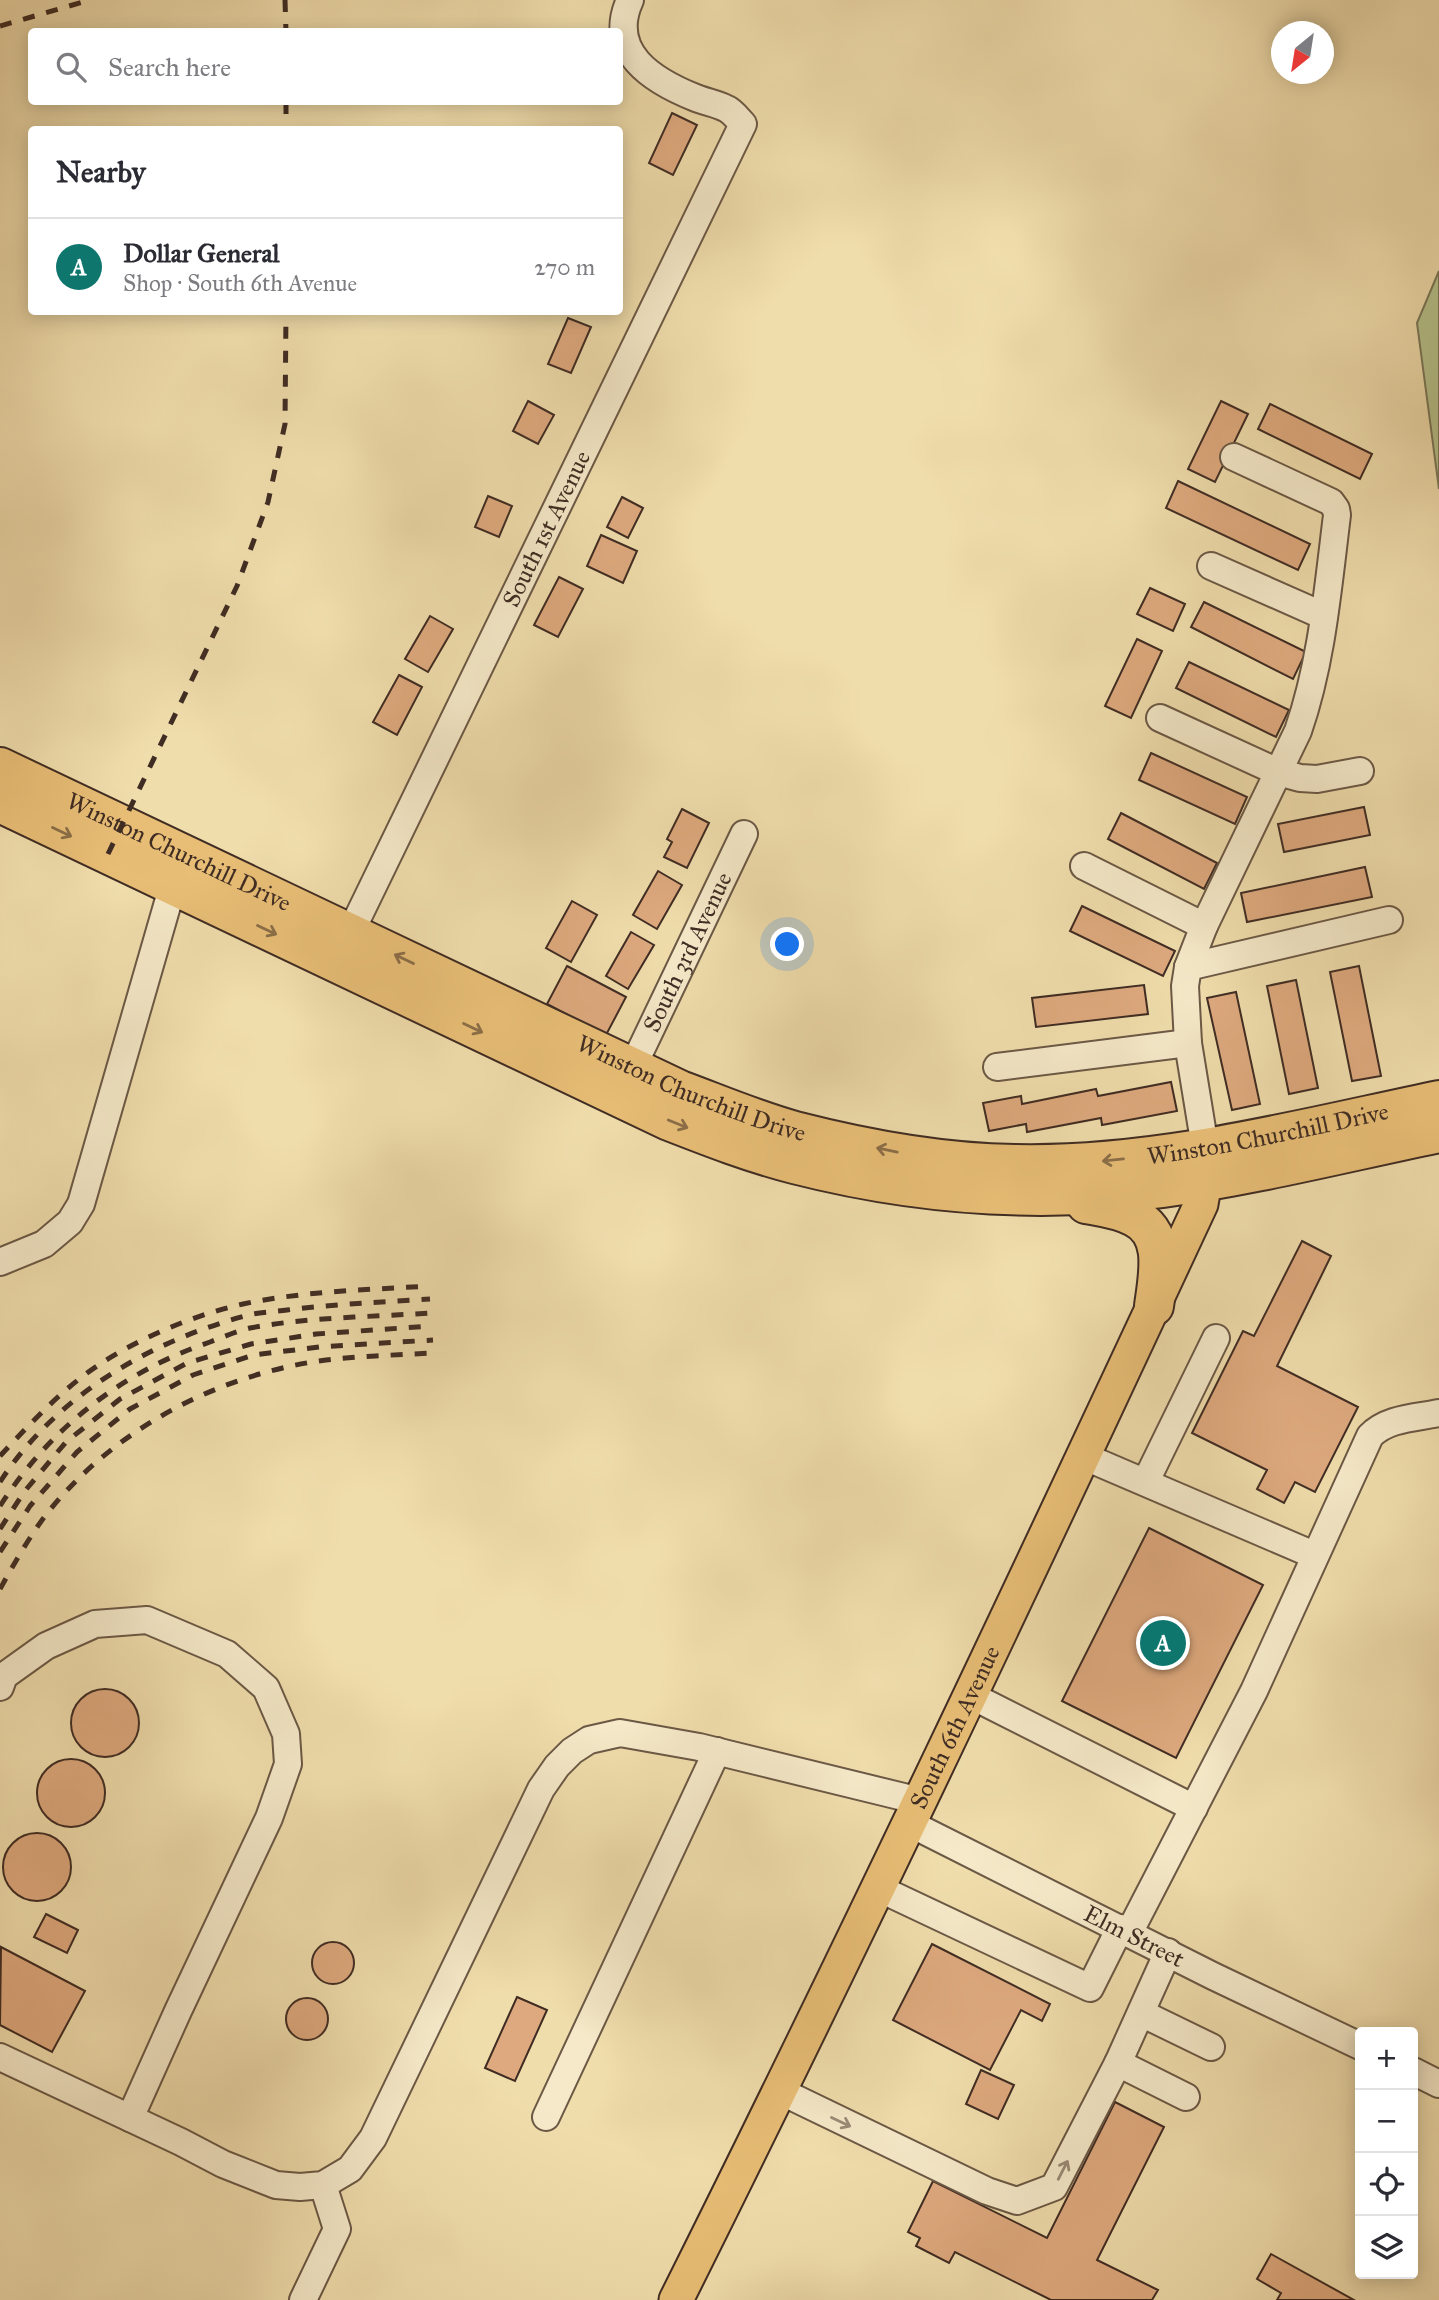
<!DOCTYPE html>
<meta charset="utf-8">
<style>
body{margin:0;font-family:"IM FELL Great Primer",serif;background:#f2f2f3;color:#2b2b33}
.controls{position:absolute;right:21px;bottom:21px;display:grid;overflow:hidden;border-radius:7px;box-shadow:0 4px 18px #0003}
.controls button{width:63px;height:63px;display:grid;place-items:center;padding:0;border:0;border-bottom:2px solid #e1e1e2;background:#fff;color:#2b2b33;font:35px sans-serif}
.compass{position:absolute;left:1271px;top:21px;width:63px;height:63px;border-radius:50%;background:#fff;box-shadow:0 4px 18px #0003;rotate:210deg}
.you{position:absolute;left:788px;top:945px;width:24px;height:24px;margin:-18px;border:5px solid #fff;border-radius:50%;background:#1a73e8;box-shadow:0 0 0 10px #1a73e833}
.badge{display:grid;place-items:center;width:46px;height:46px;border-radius:50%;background:#0f766e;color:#fff;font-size:23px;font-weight:700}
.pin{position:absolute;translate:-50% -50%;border:4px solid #fff;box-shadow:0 2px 7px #0006}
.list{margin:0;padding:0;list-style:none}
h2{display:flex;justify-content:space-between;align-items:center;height:91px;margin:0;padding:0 28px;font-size:30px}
h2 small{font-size:23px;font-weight:400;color:#7c7c81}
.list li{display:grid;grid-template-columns:46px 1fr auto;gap:21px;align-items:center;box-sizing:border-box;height:98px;padding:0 28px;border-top:2px solid #e1e1e2}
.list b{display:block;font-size:26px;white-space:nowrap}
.list p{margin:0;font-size:23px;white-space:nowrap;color:#7c7c81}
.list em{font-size:23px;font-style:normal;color:#7c7c81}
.icon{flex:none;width:38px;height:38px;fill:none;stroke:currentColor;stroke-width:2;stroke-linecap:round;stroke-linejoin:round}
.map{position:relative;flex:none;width:1439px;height:2300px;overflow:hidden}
.search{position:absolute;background:#fff;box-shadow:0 4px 18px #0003;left:28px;top:28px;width:595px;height:77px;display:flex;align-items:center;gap:18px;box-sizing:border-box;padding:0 24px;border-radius:7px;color:#7c7c81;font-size:26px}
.panel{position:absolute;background:#fff;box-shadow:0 4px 18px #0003;left:28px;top:126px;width:595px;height:189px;border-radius:7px}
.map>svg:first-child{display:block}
.green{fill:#b6c28c;stroke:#7a7758;stroke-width:2}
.building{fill:#dea97e;stroke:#3f2c23;stroke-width:2}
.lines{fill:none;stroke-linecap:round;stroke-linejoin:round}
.minor-casing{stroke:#6b5845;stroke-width:30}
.major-casing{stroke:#3f2c23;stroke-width:37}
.highway-casing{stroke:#3f2c23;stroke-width:42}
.minor{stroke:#f5e9c9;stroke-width:26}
.major{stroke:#e8be76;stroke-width:33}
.highway{stroke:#e8be76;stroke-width:38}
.rail{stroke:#3f2c23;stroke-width:5;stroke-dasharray:12 12;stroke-linecap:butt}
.oneway{stroke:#8b6e48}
.oneway2{stroke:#9a8a76}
.labels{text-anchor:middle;stroke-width:5;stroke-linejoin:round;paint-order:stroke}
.street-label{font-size:24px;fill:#3f2c23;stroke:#f5e9c9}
</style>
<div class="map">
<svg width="1439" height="2300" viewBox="0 0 1439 2300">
<rect width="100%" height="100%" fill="#f0ddac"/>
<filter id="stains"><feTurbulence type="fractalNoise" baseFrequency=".00286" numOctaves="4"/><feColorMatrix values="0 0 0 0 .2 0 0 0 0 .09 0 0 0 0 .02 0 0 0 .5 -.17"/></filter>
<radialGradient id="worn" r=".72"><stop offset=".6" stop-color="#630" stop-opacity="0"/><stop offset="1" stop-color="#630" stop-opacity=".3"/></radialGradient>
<path class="green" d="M 1439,271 L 1439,489 L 1417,323 Z"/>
<g class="building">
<path d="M 672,113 L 697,125 L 673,175 L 649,163 Z"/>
<path d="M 568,318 L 591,327 L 571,373 L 548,364 Z"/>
<path d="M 528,401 L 554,415 L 538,444 L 513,431 Z"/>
<path d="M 1221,401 L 1248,414 L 1215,482 L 1188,469 Z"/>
<path d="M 1270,404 L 1372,454 L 1360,479 L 1258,429 Z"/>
<path d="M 1178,481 L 1310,544 L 1298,570 L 1166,508 Z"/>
<path d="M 488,496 L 512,506 L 499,537 L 475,527 Z"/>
<path d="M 622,497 L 643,508 L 628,538 L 607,527 Z"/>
<path d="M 601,535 L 637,551 L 623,583 L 587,566 Z"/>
<path d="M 559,577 L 583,589 L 558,637 L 534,625 Z"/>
<path d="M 1150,588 L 1185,604 L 1173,631 L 1137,614 Z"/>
<path d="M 1204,602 L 1306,652 L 1293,679 L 1191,627 Z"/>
<path d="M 430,616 L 453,629 L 428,672 L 405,659 Z"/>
<path d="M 1137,639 L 1162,651 L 1131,718 L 1105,706 Z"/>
<path d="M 1189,662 L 1289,710 L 1276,737 L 1176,688 Z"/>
<path d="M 399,675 L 422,687 L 397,735 L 373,722 Z"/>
<path d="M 1151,753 L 1247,797 L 1235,824 L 1139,780 Z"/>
<path d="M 1364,807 L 1370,835 L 1284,852 L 1278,824 Z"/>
<path d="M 682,809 L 709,823 L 687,868 L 664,857 L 672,842 L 667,839 Z"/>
<path d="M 1121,813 L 1217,863 L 1204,889 L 1108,839 Z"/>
<path d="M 1365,867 L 1372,897 L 1247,922 L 1241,893 Z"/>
<path d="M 658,871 L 682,885 L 657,929 L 633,915 Z"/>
<path d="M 572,901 L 597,915 L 571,962 L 546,948 Z"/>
<path d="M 1082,906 L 1175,951 L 1163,976 L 1070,931 Z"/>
<path d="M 631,932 L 654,945 L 628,989 L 606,976 Z"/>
<path d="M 567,966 L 626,997 L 606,1035 L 547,1004 Z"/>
<path d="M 1359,966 L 1381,1076 L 1352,1081 L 1330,972 Z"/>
<path d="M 1296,980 L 1318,1088 L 1289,1094 L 1267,986 Z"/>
<path d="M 1144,985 L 1148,1014 L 1036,1027 L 1032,998 Z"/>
<path d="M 1236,992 L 1260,1104 L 1232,1110 L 1207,998 Z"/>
<path d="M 1171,1082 L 1177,1111 L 1102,1125 L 1101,1118 L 1027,1132 L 1026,1124 L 989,1131 L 983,1103 L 1021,1096 L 1022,1104 L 1096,1089 L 1098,1096 Z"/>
<path d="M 1302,1241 L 1331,1256 L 1277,1366 L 1358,1407 L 1315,1492 L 1295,1482 L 1284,1503 L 1257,1489 L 1267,1470 L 1192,1433 L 1243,1331 L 1254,1336 Z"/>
<path d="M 1149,1528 L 1263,1585 L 1176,1758 L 1062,1701 Z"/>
<circle cx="105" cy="1723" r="34"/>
<circle cx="71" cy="1793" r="34"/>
<circle cx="37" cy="1867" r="34"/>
<path d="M 46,1914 L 78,1930 L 67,1953 L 34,1937 Z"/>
<circle cx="333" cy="1963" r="21"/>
<path d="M 932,1944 L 1050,2004 L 1042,2021 L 1021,2010 L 990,2070 L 893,2020 Z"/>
<path d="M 1,1947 L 85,1991 L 52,2052 L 0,2025 Z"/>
<path d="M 517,1997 L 547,2010 L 515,2081 L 485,2068 Z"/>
<circle cx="307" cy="2019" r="21"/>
<path d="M 981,2070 L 1014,2085 L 998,2119 L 966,2104 Z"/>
<path d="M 1115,2102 L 1164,2127 L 1097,2260 L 1158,2290 L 1152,2300 L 1051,2300 L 955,2252 L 949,2263 L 916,2246 L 920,2238 L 908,2232 L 933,2181 L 1047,2238 Z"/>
<path d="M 1271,2254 L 1354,2300 L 1277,2300 L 1281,2293 L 1257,2279 Z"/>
</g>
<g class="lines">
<g class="minor-casing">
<g id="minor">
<path d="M 1211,566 L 1324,616"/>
<path d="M 1160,718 L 1278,772 L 1300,778 L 1317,779 L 1360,771"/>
<path d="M 1084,866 L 1204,926"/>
<path id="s1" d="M 343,948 L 743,124 C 738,119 733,112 727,109 C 718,104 706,102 696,98 C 653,81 606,52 630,0"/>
<path d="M 1188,967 L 1389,920"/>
<path d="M 997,1067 L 1188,1043"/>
<path id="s2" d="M 625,1083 L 744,834"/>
<path d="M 1205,1147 L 1188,1043 L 1185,986 L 1188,967 L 1204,926 L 1298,731 C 1322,662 1328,587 1337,515 L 1336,509 L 1331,502 L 1234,457"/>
<path d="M 0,1262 L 44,1244 L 70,1222 L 81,1204 L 173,885"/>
<path d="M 1083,1456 L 1314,1555"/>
<path d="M 1146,1481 L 1216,1338"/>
<path d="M 0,1687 L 4,1676 L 46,1646 L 95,1624 L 147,1620 L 227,1654 L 266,1688 L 286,1734 L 288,1764 L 269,1818 L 178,2011 L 130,2118"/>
<path d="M 970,1695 L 1194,1808"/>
<path id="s3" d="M 909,1823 L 1213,1976 L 1360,2046"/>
<path d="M 878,1888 L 1090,1988 L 1120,1928"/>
<path d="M 1129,1933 L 1254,1691 L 1370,1436 C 1387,1418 1415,1418 1439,1413"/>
<path d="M 1141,2013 L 1211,2047"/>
<path d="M 0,2057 L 181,2142 L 223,2164 L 276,2185 L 300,2187 L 323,2185 L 350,2169 L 373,2138 L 541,1789 L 557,1766 L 572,1751 L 589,1740 L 620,1733 L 699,1747 L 920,1801"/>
<path d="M 1118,2063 L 1186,2097"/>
<path d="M 1413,2071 L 1439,2084"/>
<path d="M 780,2091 L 987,2191 L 1017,2201 L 1054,2187 L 1118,2063 L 1168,1952"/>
<path d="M 546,2117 L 717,1751"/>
<path d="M 303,2300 L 337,2229 L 323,2185"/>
</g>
</g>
<g class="major-casing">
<g id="major">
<path id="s4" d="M 676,2300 C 857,1938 1030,1571 1201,1204 L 1205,1181 L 1205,1156"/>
</g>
</g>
<g class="highway-casing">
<g id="highway">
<path id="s5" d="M 0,767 L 680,1090 C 718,1104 755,1120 795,1131 C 865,1149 942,1163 1015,1164 C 1158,1167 1300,1129 1439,1100"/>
<path d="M 0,803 L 669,1121 C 710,1137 751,1153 794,1164 C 915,1195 1040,1204 1163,1188 C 1256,1175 1347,1152 1439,1133"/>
<path d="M 1086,1204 C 1102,1207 1119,1209 1134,1217 C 1168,1233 1158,1276 1154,1306"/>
</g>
</g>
<use href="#minor" class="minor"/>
<use href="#major" class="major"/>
<use href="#highway" class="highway"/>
<g class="rail">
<path d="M 285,0 L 286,32"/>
<path d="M 0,26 L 90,0"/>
<path d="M 286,102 L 286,130"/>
<path d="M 108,854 L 237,586 L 268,502 L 285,424 L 286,312"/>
<path d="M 0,1456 C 30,1424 60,1391 97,1366 C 139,1338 194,1315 243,1304 C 304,1291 367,1290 429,1286"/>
<path d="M 0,1482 C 55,1397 148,1342 245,1316 C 258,1312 273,1312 287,1310 C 335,1304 382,1302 430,1299"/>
<path d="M 0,1506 C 51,1427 122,1372 210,1342 C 223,1337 237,1331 250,1328 C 309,1317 371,1317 431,1313"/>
<path d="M 0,1529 L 24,1492 L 66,1442 L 120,1399 L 187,1363 L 251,1344 L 316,1334 L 431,1326"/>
<path d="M 0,1552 L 30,1506 L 77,1452 L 130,1409 L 193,1375 L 253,1355 L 319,1347 L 433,1340"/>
<path d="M 0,1589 C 14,1564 28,1539 45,1516 C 112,1430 218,1374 326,1360 C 361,1356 397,1355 432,1353"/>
</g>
</g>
<defs><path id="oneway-shaft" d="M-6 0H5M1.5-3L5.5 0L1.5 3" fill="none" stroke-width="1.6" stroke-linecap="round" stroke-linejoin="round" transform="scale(1.75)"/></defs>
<g class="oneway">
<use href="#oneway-shaft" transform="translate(62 832) rotate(25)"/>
<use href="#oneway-shaft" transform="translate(267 930) rotate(25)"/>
<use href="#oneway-shaft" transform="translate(404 959) rotate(-154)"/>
<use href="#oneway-shaft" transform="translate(473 1028) rotate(26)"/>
<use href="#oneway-shaft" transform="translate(678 1124) rotate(22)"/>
<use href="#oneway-shaft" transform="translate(887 1150) rotate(-168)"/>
<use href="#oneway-shaft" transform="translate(1113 1160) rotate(174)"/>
</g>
<g class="oneway2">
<use href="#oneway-shaft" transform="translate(841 2122) rotate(25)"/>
<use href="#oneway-shaft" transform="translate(1063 2170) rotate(-63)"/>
</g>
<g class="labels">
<g class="street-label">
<text dy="8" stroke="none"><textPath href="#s1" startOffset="466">South 1st Avenue</textPath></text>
<text dy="8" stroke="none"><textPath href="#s5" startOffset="198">Winston Churchill Drive</textPath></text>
<text dy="8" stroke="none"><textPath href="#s2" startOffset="145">South 3rd Avenue</textPath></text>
<text dy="8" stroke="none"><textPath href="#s5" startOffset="763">Winston Churchill Drive</textPath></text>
<text dy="8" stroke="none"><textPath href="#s5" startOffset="1353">Winston Churchill Drive</textPath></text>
<text dy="8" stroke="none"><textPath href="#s4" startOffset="637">South 6th Avenue</textPath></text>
<text dy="8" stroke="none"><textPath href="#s3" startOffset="252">Elm Street</textPath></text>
</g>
</g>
<rect width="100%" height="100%" filter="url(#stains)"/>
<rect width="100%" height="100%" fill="url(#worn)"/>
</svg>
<div class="controls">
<button>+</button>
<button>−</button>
<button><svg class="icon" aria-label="locate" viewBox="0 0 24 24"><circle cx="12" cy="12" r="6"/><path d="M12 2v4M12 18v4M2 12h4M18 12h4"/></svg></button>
<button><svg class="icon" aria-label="layers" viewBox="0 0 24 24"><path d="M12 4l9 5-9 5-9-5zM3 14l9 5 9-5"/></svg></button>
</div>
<svg class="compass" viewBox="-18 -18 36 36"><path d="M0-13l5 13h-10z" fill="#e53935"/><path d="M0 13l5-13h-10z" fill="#7c7c81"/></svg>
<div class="you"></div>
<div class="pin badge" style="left:1163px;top:1643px">A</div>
<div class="search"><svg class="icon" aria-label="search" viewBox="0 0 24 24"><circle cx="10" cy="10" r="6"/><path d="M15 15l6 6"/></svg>Search here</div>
<section class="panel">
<h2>Nearby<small></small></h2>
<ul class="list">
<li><span class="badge">A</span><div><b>Dollar General</b><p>Shop · South 6th Avenue</p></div><em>270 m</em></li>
</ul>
</section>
</div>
